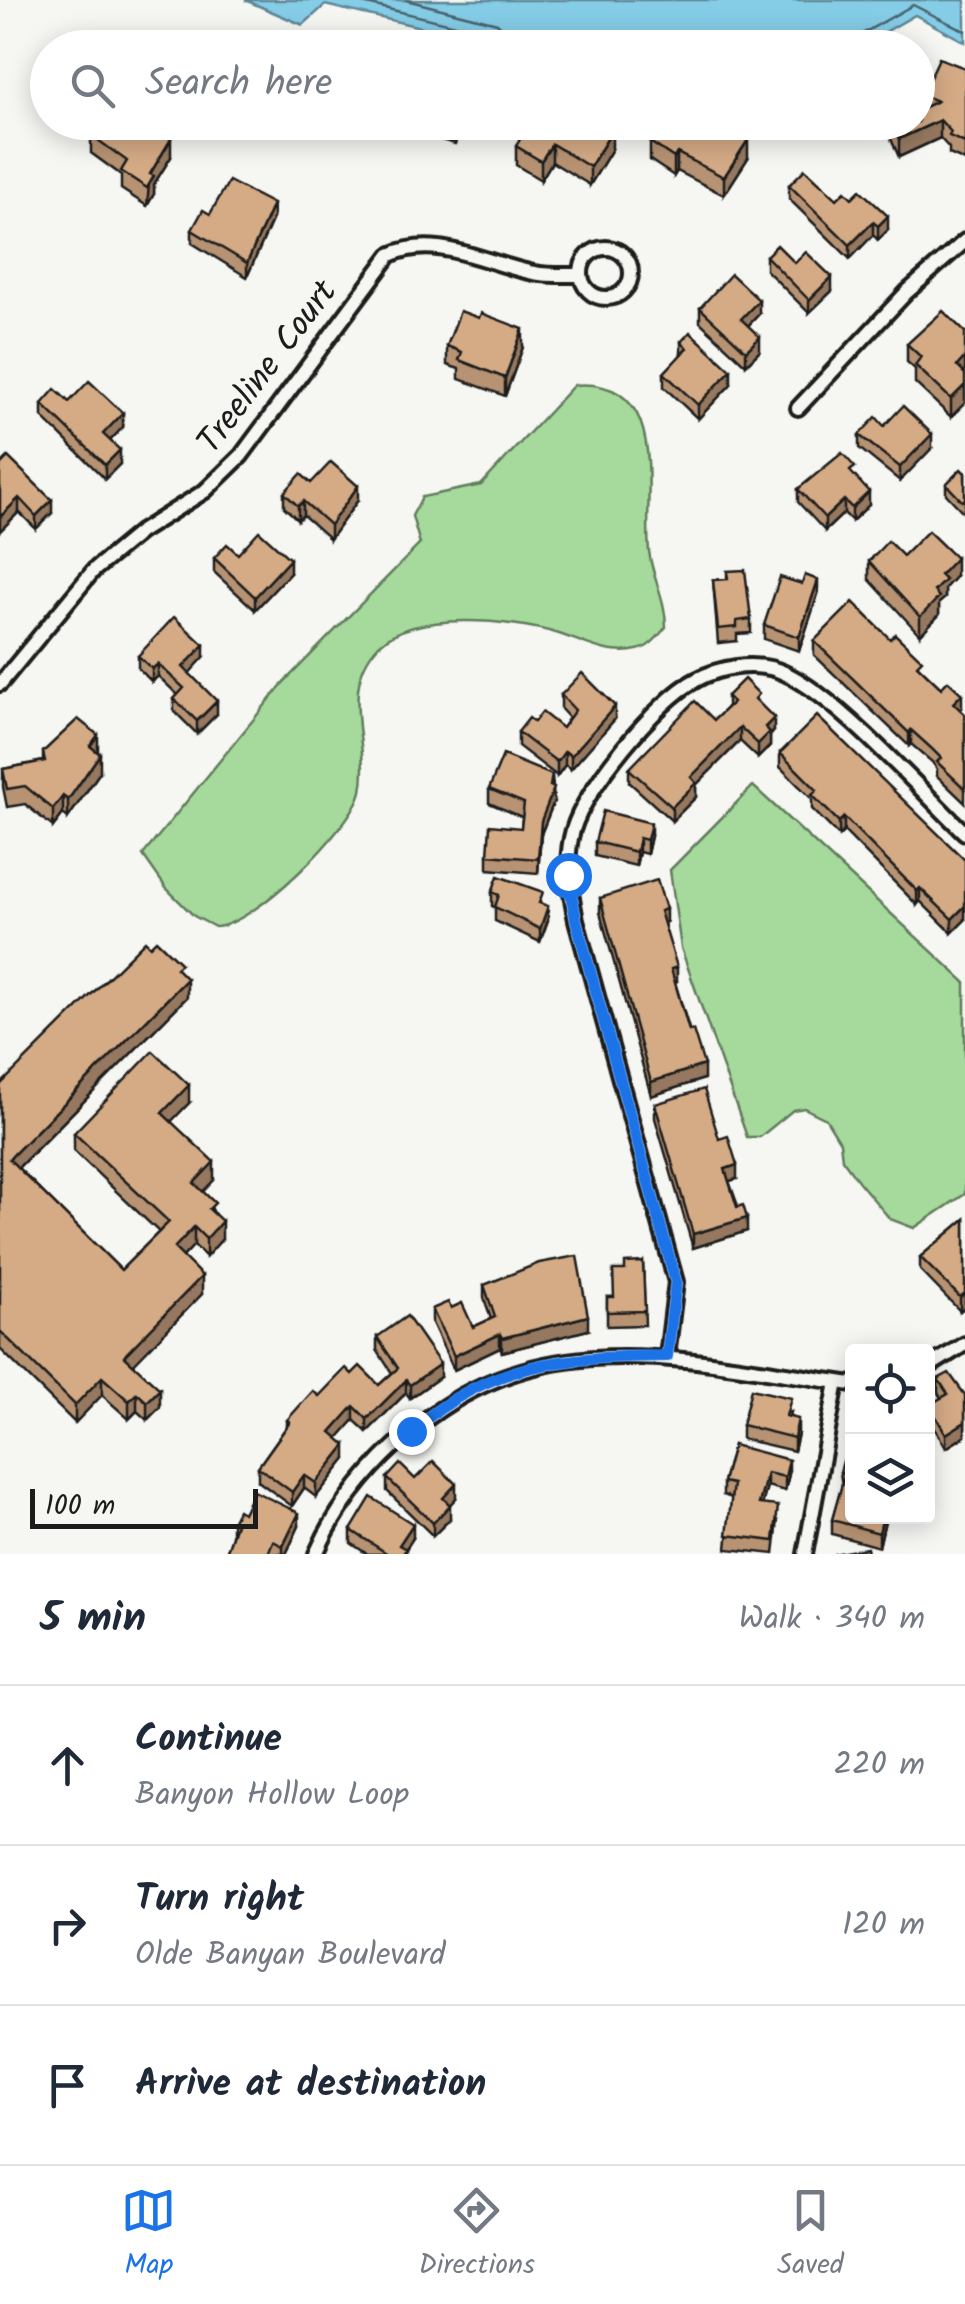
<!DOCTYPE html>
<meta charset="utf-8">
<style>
body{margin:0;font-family:Kalam,sans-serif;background:#f6f6f7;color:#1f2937}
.controls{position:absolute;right:30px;bottom:30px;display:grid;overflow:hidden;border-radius:10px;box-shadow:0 5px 25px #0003}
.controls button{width:90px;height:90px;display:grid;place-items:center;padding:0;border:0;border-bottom:2px solid #e0e1e3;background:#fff;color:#1f2937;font:50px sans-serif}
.scale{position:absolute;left:30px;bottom:25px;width:228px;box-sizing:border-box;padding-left:10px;border:5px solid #1c1c1c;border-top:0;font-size:28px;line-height:35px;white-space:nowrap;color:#1c1c1c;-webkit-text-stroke:8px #f6f6f2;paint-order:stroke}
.stop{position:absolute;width:30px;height:30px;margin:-22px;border:8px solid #1a73e8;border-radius:50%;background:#fff}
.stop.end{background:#1a73e8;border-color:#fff;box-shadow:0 2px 10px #0008}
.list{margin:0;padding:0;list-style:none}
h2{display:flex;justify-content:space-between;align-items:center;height:130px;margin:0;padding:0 40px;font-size:42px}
h2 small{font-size:32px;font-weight:400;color:#747a83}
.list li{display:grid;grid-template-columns:65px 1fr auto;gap:30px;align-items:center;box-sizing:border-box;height:160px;padding:0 40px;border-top:2px solid #e0e1e3}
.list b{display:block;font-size:38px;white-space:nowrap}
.list p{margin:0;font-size:32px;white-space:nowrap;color:#747a83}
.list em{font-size:32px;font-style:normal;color:#747a83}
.icon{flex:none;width:55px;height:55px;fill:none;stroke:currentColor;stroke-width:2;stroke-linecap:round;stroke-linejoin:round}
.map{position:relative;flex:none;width:965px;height:1554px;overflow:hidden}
.search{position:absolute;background:#fff;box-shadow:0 5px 25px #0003;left:30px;right:30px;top:30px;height:110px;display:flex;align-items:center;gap:25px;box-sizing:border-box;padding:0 35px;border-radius:55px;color:#747a83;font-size:38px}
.sheet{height:610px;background:#fff}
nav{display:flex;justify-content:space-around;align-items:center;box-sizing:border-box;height:140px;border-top:2px solid #e0e1e3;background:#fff;font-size:28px;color:#747a83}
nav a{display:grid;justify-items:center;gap:5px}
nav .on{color:#1a73e8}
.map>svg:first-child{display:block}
.green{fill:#a6da9c;stroke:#617b5c;stroke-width:2.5}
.water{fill:#85cce6;stroke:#5b8695;stroke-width:2.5}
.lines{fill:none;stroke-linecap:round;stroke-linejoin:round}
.shore{stroke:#46626d;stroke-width:2.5}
.street-casing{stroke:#1c1c1c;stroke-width:20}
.street{stroke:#f6f6f2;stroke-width:12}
.wall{fill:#b79373;stroke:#1c1c1c;stroke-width:2.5}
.shaded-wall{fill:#95785e;stroke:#1c1c1c;stroke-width:2.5}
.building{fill:#d5ab86;stroke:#1c1c1c;stroke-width:2.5}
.route{stroke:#1a73e8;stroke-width:12}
.labels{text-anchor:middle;stroke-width:9;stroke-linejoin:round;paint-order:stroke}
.street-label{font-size:35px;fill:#1c1c1c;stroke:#f6f6f2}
</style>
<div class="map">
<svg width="965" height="1554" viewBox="0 0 965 1554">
<rect width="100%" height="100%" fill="#f6f6f2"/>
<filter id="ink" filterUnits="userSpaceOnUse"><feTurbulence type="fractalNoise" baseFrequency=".01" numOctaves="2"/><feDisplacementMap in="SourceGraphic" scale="20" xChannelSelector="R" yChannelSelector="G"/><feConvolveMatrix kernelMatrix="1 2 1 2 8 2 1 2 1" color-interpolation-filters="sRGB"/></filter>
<g filter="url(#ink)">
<g class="green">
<path d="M 574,385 C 672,377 643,493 649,551 C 652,578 666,599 666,627 C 658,636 650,648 637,650 C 608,657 583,641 556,633 C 512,620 415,610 379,645 C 337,688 371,745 361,791 C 353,827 252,927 215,927 L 194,916 L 166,888 L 143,855 L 284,682 L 420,544 L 412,516 L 422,497 L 481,485 Z"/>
<path d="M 753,786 L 965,982 L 965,1194 L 914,1228 L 890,1219 L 859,1182 L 842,1159 L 840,1142 L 826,1119 L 804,1108 L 793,1110 L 760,1137 L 747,1137 L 681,948 L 670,870 Z"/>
</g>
<path class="water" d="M 245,0 L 965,0 L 965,42 L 915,15 L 859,47 L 586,48 L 551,42 L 507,47 L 325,5 L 303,25 Z"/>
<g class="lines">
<g class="shore">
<path d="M 350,0 L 489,33 L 498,48"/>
<path d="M 406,0 L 497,23 L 507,33 L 510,48"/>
<path d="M 855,48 L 860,35 L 913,5 L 965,31"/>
</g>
<g class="street-casing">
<g id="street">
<circle cx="606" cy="273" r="25"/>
<path d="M 798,408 L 907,292 L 965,241"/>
<path d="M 0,684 L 94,570 L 140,532 L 205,491 L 241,456 L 390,255 C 437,233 486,264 534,273 C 549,276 566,275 581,275"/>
<path d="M 667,1357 L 676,1282 L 576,920 C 570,890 564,861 573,830 C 585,788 657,700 696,680 C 719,667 751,662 777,670 C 830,688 921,791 965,833"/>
<path d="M 928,1367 L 965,1344"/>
<path d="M 316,1554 C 337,1506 368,1468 408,1434 C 543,1317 693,1362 852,1384"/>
<path d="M 805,1554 L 837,1382"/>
</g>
</g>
<use href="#street" class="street"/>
</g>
<g class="wall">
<path d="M 965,68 L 965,161 L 949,154 L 949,148 L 940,138 L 899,157 L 891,139 L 891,122 L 922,108 L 922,95 Z"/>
<path d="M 409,122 L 461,122 L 455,144 L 409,131 Z"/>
<path d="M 530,122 L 612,149 L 590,185 L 552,162 L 541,180 L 516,165 L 516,146 Z"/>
<path d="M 91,135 L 171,157 L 154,184 L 154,194 L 147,206 L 121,189 L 121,175 L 91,153 Z"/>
<path d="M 650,142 L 748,158 L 724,195 L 677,171 L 674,176 L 650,160 Z"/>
<path d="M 789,185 L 837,199 L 852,198 L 888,230 L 878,240 L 873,235 L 850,259 L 789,199 Z"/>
<path d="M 273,218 L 247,277 L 192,243 L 192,230 Z"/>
<path d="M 766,256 L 832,291 L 809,313 L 766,270 Z"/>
<path d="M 700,308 L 759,314 L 748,326 L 760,351 L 746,365 L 700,322 Z"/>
<path d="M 965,332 L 951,417 L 915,383 L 915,369 L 907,362 L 907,344 Z"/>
<path d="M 681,342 L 731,384 L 698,419 L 664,387 L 664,373 L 681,355 Z"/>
<path d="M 447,346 L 523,347 L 505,396 L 459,379 L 459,369 L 447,365 Z"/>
<path d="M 69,402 L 123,427 L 110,440 L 120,464 L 105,479 L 42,417 L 42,404 Z"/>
<path d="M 884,426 L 932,448 L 900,481 L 859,448 L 859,435 Z"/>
<path d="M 0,465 L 52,513 L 36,529 L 19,512 L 0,531 Z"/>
<path d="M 965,473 L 965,508 L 962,511 L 946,494 L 946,484 Z"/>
<path d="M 855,476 L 869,505 L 852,521 L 844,513 L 825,531 L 798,502 L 798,489 Z"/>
<path d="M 311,483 L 358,500 L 330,539 L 303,515 L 298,520 L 284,507 L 284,493 Z"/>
<path d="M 238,554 L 290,573 L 255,610 L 214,572 L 214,558 Z"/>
<path d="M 903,556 L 956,576 L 945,588 L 945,598 L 939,603 L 939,615 L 920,635 L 869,579 L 869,561 Z"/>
<path d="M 727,571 L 751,619 L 751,633 L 737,634 L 737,641 L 718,643 L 713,580 L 727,579 Z"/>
<path d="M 818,594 L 799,651 L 764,639 L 764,625 Z"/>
<path d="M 890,639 L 962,708 L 960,710 L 965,714 L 965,803 L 937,776 L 937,769 L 932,762 L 911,744 L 909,746 L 814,655 L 814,641 Z"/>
<path d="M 138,656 L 204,657 L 189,673 L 217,714 L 197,734 L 174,711 L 174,699 L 178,695 L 158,676 L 152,682 L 138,668 Z"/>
<path d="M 561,695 L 615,719 L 571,769 L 565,765 L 557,776 L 518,746 L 518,732 L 534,722 L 562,728 L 569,718 L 561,709 Z"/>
<path d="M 727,696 L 759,703 L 774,731 L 770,736 L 770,746 L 758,758 L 740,741 L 696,785 L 696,797 L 672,821 L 629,782 L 629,769 L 714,720 L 727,708 Z"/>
<path d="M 43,752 L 98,752 L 100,772 L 68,818 L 63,814 L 53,827 L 25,804 L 7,807 L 3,787 L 3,769 L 43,761 Z"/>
<path d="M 780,753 L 965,860 L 965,920 L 952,933 L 920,901 L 917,905 L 844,831 L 839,836 L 812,809 L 812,799 L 780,767 Z"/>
<path d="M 552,787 L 554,801 L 541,834 L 538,873 L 488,869 L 488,855 L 521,828 L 522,817 L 489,803 L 489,789 Z"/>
<path d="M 651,836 L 647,854 L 639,852 L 636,866 L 595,856 L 595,842 Z"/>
<path d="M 492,892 L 543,905 L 548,920 L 540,942 L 495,921 L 495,907 L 492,906 Z"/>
<path d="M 600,898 L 666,922 L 664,923 L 677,981 L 675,982 L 704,1079 L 651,1096 L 600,912 Z"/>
<path d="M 187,997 L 18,1168 L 121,1270 L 159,1232 L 74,1151 L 74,1133 L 189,1103 L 171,1121 L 214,1180 L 203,1191 L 215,1215 L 222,1239 L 206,1257 L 194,1245 L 183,1257 L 202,1294 L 133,1364 L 160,1407 L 147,1420 L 137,1411 L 129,1419 L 102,1395 L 75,1423 L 0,1349 L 0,1085 Z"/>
<path d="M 655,1104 L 719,1139 L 737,1179 L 729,1181 L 747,1231 L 693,1248 L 655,1118 Z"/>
<path d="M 965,1219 L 965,1307 L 960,1311 L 920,1270 L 920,1257 Z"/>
<path d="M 643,1262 L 645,1325 L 607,1326 L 607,1297 L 613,1297 Z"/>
<path d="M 484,1285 L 588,1330 L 502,1352 L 500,1348 L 454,1370 L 432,1323 L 432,1309 L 451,1308 L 473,1327 L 491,1319 L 484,1298 Z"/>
<path d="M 377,1337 L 440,1377 L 410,1398 L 406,1393 L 367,1432 L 354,1420 L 338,1438 L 346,1459 L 316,1497 L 304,1488 L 292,1506 L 258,1481 L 258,1467 L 287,1426 L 287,1420 L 319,1396 L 352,1374 L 379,1385 L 392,1373 L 377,1350 Z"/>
<path d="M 938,1379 L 965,1395 L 965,1436 L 946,1448 L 929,1419 L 929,1405 L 941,1398 L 938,1393 Z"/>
<path d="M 791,1412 L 789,1417 L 798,1433 L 794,1451 L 742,1439 L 742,1425 Z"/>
<path d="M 733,1445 L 789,1474 L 785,1491 L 767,1486 L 762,1504 L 778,1520 L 774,1554 L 727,1549 L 732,1498 L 723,1495 L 723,1482 Z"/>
<path d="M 852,1452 L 852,1516 L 886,1516 L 879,1547 L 832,1534 L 832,1520 L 842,1486 L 840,1472 Z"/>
<path d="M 387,1478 L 415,1479 L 456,1498 L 449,1505 L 450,1519 L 433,1536 L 387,1491 Z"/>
<path d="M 243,1513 L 299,1526 L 286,1554 L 226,1554 L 232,1536 L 232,1522 Z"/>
<path d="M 351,1530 L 413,1538 L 406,1549 L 406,1554 L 367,1554 L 351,1543 Z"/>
</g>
<g class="shaded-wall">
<path d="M 940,120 L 940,138 L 899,157 L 899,139 Z"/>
<path d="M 457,122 L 461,122 L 455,144 L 455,130 Z"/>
<path d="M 612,131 L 612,149 L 590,185 L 590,167 Z"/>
<path d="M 171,139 L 171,157 L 154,184 L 154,194 L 147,206 L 150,174 Z"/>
<path d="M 748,140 L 748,158 L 724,195 L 724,177 Z"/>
<path d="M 552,144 L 552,162 L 541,180 L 541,161 Z"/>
<path d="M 677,153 L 677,171 L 674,176 L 674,158 Z"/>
<path d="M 273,204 L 273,218 L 247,277 L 247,263 Z"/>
<path d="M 888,216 L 888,230 L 878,240 L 878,226 Z"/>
<path d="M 873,222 L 873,235 L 850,259 L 850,245 Z"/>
<path d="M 832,277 L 832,291 L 809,313 L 809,300 Z"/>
<path d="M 759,300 L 759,314 L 741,333 L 741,319 Z"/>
<path d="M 523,329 L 523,347 L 505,396 L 505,378 Z"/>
<path d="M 760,337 L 760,351 L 746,365 L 746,351 Z"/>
<path d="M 965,357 L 965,375 L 957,366 Z"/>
<path d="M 731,370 L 731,384 L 698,419 L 698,405 Z"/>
<path d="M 965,385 L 965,403 L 951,417 L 951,399 Z"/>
<path d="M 123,413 L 123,427 L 103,448 L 103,434 Z"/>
<path d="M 932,434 L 932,448 L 900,481 L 900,467 Z"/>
<path d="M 120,450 L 120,464 L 105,479 L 105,465 Z"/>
<path d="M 358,486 L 358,500 L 330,539 L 330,525 Z"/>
<path d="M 869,492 L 869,505 L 852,521 L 852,508 Z"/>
<path d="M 19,498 L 19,512 L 0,531 L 0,517 Z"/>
<path d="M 52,500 L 52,513 L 36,529 L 36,516 Z"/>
<path d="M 844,500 L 844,513 L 825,531 L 825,518 Z"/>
<path d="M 303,501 L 303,515 L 298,520 L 298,506 Z"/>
<path d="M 956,558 L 956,576 L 945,588 L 945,598 L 939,603 L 939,615 L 920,635 L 920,617 L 934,591 L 940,575 Z"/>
<path d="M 290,559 L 290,573 L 255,610 L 255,597 Z"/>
<path d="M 818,580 L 818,594 L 799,651 L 799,637 Z"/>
<path d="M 204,645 L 204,657 L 183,680 L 183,667 Z"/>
<path d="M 158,664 L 158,676 L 152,682 L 152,669 Z"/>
<path d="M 962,694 L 962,708 L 953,717 L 953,703 Z"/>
<path d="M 217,701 L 217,714 L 197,734 L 197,721 Z"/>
<path d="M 615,706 L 615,719 L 571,769 L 571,756 Z"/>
<path d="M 774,718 L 774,731 L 770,736 L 770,746 L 758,758 L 758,744 L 765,727 Z"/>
<path d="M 740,727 L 740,741 L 696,785 L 696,797 L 672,821 L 672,807 L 691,777 Z"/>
<path d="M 911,730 L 911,744 L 909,746 L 909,733 Z"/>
<path d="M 98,735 L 98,753 L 90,746 Z"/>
<path d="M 565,751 L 565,765 L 557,776 L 557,762 Z"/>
<path d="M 100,754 L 100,772 L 68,818 L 68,800 Z"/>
<path d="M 552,775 L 554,801 L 541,834 L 538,873 L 541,821 Z"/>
<path d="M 63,796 L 63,814 L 53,827 L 53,809 Z"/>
<path d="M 844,817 L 844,831 L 839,836 L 839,822 Z"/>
<path d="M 651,823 L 651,836 L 647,854 L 647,840 Z"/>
<path d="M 639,838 L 639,852 L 636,866 L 636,852 Z"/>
<path d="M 920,888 L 920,901 L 917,905 L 917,891 Z"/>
<path d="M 548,906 L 548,920 L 540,942 L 540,929 Z"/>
<path d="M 965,906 L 965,920 L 952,933 L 952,919 Z"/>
<path d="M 666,909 L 666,922 L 660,925 L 660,911 Z"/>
<path d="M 677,967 L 677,981 L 671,983 L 671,969 Z"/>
<path d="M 187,979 L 187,997 L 9,1177 L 9,1159 Z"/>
<path d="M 704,1065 L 704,1079 L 651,1096 L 651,1082 Z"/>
<path d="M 189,1085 L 189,1103 L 162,1131 L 162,1113 Z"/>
<path d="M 214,1162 L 214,1180 L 194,1201 L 194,1183 Z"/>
<path d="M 737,1165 L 737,1179 L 725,1182 L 725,1169 Z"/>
<path d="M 747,1218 L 747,1231 L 693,1248 L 693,1234 Z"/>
<path d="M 222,1221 L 222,1239 L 206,1257 L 206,1239 Z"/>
<path d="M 194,1227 L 194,1245 L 174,1266 L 174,1248 Z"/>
<path d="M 202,1276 L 202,1294 L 124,1374 L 124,1356 Z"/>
<path d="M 965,1293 L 965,1307 L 960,1311 L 960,1297 Z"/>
<path d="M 588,1316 L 588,1330 L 502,1352 L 502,1338 Z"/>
<path d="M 500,1334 L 500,1348 L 454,1370 L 454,1356 Z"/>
<path d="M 440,1364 L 440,1377 L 410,1398 L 410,1385 Z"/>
<path d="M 102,1377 L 102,1395 L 75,1423 L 75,1405 Z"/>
<path d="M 406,1380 L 406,1393 L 367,1432 L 367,1419 Z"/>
<path d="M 160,1389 L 160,1407 L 147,1420 L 147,1402 Z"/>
<path d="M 137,1393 L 137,1411 L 129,1419 L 129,1401 Z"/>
<path d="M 354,1406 L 354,1420 L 331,1446 L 331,1432 Z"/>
<path d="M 798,1419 L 798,1433 L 794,1451 L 794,1438 Z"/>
<path d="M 965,1422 L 965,1436 L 946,1448 L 946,1434 Z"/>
<path d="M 346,1445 L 346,1459 L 316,1497 L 316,1483 Z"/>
<path d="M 789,1460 L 789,1474 L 785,1491 L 785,1477 Z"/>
<path d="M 767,1473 L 767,1486 L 759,1518 L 759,1504 Z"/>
<path d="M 304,1475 L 304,1488 L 292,1506 L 292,1492 Z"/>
<path d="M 456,1484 L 456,1498 L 443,1512 L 443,1498 Z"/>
<path d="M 450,1505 L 450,1519 L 433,1536 L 433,1523 Z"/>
<path d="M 299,1513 L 299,1526 L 286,1554 L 283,1554 L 283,1546 Z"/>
<path d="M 883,1516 L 886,1516 L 879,1547 L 879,1533 Z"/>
<path d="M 413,1524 L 413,1538 L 402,1554 L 399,1545 Z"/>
</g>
<g class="building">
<path d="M 939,58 L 965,68 L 965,143 L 949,136 L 951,132 L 940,120 L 899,139 L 892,122 L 918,122 L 918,110 L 937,101 L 922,95 Z"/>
<path d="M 99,122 L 145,122 L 171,139 L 150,174 L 154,176 L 147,188 L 121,171 L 127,161 L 91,135 Z"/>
<path d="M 429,122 L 457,122 L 455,130 Z"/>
<path d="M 530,122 L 599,122 L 612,131 L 590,167 L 552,144 L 541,161 L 516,146 Z"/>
<path d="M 662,122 L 722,122 L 748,140 L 724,177 L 677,153 L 674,158 L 650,142 Z"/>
<path d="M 805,169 L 837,199 L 845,191 L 852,198 L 860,190 L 888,216 L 878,226 L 873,222 L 850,245 L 789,185 Z"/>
<path d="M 229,181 L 273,204 L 247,263 L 192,230 L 203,210 L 210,214 Z"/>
<path d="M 777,245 L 795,263 L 806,252 L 832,277 L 809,300 L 766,256 Z"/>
<path d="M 731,274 L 759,300 L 741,319 L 760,337 L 746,351 L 700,308 Z"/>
<path d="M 460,311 L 479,318 L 481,313 L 523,329 L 505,378 L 459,360 L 462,352 L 447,346 Z"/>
<path d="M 943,311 L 965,332 L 965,357 L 957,366 L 965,374 L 965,385 L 951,399 L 915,365 L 921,357 L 907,344 Z"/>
<path d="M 690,332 L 731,370 L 698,405 L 664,373 L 687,348 L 681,342 Z"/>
<path d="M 89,381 L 123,413 L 103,434 L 120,450 L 105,465 L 42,404 L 55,389 L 69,402 Z"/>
<path d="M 903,406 L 932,434 L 900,467 L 859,435 L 876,417 L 884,426 Z"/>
<path d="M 842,453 L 855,467 L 850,471 L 869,492 L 852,508 L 844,500 L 825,518 L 798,489 Z"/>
<path d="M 8,457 L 52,500 L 36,516 L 19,498 L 0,517 L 0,465 Z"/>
<path d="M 331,462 L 358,486 L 330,525 L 303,501 L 298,506 L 284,493 L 301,474 L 311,483 Z"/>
<path d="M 961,469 L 965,473 L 965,499 L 962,501 L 946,484 Z"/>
<path d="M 259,531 L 290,559 L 255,597 L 214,558 L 227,544 L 238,554 Z"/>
<path d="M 928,531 L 956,558 L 940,575 L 945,580 L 934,591 L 939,597 L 920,617 L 869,561 L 888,541 L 903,556 Z"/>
<path d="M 745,570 L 751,619 L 737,621 L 737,627 L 718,629 L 713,580 L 728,579 L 727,571 Z"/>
<path d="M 805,575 L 818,580 L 799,637 L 764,625 L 780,577 L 802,584 Z"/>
<path d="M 853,602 L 890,639 L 895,634 L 922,660 L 917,665 L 941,688 L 948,681 L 962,694 L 953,703 L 965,714 L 965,789 L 937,762 L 941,758 L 932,749 L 911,730 L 909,733 L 814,641 Z"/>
<path d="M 174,617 L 204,645 L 183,667 L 217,701 L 197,721 L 174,699 L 184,688 L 158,664 L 152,669 L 138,656 Z"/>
<path d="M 582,673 L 615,706 L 571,756 L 565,751 L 557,762 L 518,732 L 529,718 L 534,722 L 542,712 L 562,728 L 575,710 L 561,695 Z"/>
<path d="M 744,679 L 759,694 L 755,699 L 774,718 L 765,727 L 770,732 L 758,744 L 740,727 L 691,777 L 696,783 L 672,807 L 629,769 L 695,701 L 714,720 L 733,702 L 727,696 Z"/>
<path d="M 817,716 L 965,860 L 965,906 L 952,919 L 920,888 L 917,891 L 844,817 L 839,822 L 812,795 L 817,790 L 780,753 Z"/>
<path d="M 78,719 L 98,735 L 90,746 L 100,754 L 68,800 L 63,796 L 53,809 L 25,786 L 7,789 L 3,769 L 45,761 L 43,752 Z"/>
<path d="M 503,755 L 552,775 L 550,786 L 554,788 L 541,821 L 538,859 L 488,855 L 490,825 L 521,828 L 524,803 L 489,789 Z"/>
<path d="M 603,811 L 651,823 L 647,840 L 639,838 L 636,852 L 595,842 Z"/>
<path d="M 498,876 L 543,892 L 539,903 L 548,906 L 540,929 L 495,907 L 499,895 L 492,892 Z"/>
<path d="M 657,880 L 666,909 L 660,911 L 677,967 L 671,969 L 689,1031 L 693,1030 L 704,1065 L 651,1082 L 600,898 Z"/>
<path d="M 156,940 L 181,964 L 176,968 L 187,979 L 9,1159 L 121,1270 L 169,1222 L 74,1133 L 153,1051 L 189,1085 L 162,1113 L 214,1162 L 194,1183 L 215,1203 L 209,1209 L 222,1221 L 206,1239 L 194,1227 L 174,1248 L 202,1276 L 124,1356 L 160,1389 L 147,1402 L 137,1393 L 129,1401 L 102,1377 L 75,1405 L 0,1331 L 0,1085 L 145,941 L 150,946 Z"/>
<path d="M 704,1089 L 719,1139 L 728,1136 L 737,1165 L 725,1169 L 737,1207 L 743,1205 L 747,1218 L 693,1234 L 655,1104 Z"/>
<path d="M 965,1219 L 965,1293 L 960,1297 L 920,1257 Z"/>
<path d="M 577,1256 L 588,1316 L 502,1338 L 500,1334 L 454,1356 L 432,1309 L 448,1302 L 451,1308 L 462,1303 L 473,1327 L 495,1317 L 484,1285 L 539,1263 Z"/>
<path d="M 643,1262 L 645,1311 L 607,1312 L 607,1297 L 614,1297 L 613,1270 L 625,1270 L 625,1263 Z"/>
<path d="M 407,1316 L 440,1364 L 410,1385 L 406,1380 L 367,1419 L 354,1406 L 331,1432 L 346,1445 L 316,1483 L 304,1475 L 292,1492 L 258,1467 L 290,1422 L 287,1420 L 313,1391 L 319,1396 L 346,1368 L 352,1374 L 360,1366 L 379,1385 L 398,1368 L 377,1337 Z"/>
<path d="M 949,1373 L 965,1395 L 965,1422 L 946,1434 L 929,1405 L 948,1394 L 938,1379 Z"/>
<path d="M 751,1389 L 791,1398 L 786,1416 L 798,1419 L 794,1438 L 742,1425 Z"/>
<path d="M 733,1445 L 789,1460 L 785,1477 L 767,1473 L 759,1504 L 778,1506 L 774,1541 L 727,1535 L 733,1484 L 723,1482 Z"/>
<path d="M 846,1451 L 852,1452 L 852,1516 L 883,1516 L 879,1533 L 832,1520 L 845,1473 L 840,1472 Z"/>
<path d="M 433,1461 L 456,1484 L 443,1498 L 450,1505 L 433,1523 L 387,1478 L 400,1464 L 415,1479 Z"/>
<path d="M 254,1491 L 299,1513 L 283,1546 L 273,1541 L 268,1554 L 226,1554 L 236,1524 L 232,1522 L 238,1510 L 243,1513 Z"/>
<path d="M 371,1497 L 413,1524 L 399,1545 L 406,1549 L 403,1554 L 388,1554 L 351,1530 Z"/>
<path d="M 867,1548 L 868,1554 L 834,1554 Z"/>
</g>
</g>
<g class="lines" filter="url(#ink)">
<path class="route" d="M 411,1431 C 495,1359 563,1358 667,1356 L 676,1282 L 576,920 L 568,875"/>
</g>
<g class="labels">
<g class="street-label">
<text transform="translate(266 366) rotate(-53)" y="12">Treeline Court</text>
</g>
</g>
</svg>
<div class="controls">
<button><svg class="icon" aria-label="locate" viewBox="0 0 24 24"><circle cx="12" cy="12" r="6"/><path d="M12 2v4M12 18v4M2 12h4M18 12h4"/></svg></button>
<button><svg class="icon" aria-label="layers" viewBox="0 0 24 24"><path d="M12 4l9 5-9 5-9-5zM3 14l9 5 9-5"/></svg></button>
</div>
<div class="scale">100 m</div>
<div class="stop" style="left:568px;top:875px"></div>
<div class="stop end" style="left:411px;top:1431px"></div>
<div class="search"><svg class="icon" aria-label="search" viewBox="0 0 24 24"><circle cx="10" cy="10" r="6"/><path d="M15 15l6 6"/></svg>Search here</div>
</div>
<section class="sheet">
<h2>5 min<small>Walk · 340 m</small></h2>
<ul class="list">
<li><svg class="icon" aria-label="ahead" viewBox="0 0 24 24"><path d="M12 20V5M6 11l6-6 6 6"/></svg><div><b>Continue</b><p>Banyon Hollow Loop</p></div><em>220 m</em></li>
<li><svg class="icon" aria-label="right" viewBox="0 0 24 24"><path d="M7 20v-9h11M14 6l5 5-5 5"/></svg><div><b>Turn right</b><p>Olde Banyan Boulevard</p></div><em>120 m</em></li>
<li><svg class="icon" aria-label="arrive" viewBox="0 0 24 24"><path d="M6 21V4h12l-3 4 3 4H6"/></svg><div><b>Arrive at destination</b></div></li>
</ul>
</section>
<nav>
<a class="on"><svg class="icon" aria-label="map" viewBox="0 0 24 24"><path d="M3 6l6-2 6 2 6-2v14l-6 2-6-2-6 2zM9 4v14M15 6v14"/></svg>Map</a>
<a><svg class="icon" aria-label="directions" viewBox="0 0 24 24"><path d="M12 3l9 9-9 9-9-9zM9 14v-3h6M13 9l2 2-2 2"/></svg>Directions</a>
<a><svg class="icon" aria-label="saved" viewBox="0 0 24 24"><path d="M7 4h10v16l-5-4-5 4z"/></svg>Saved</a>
</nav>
